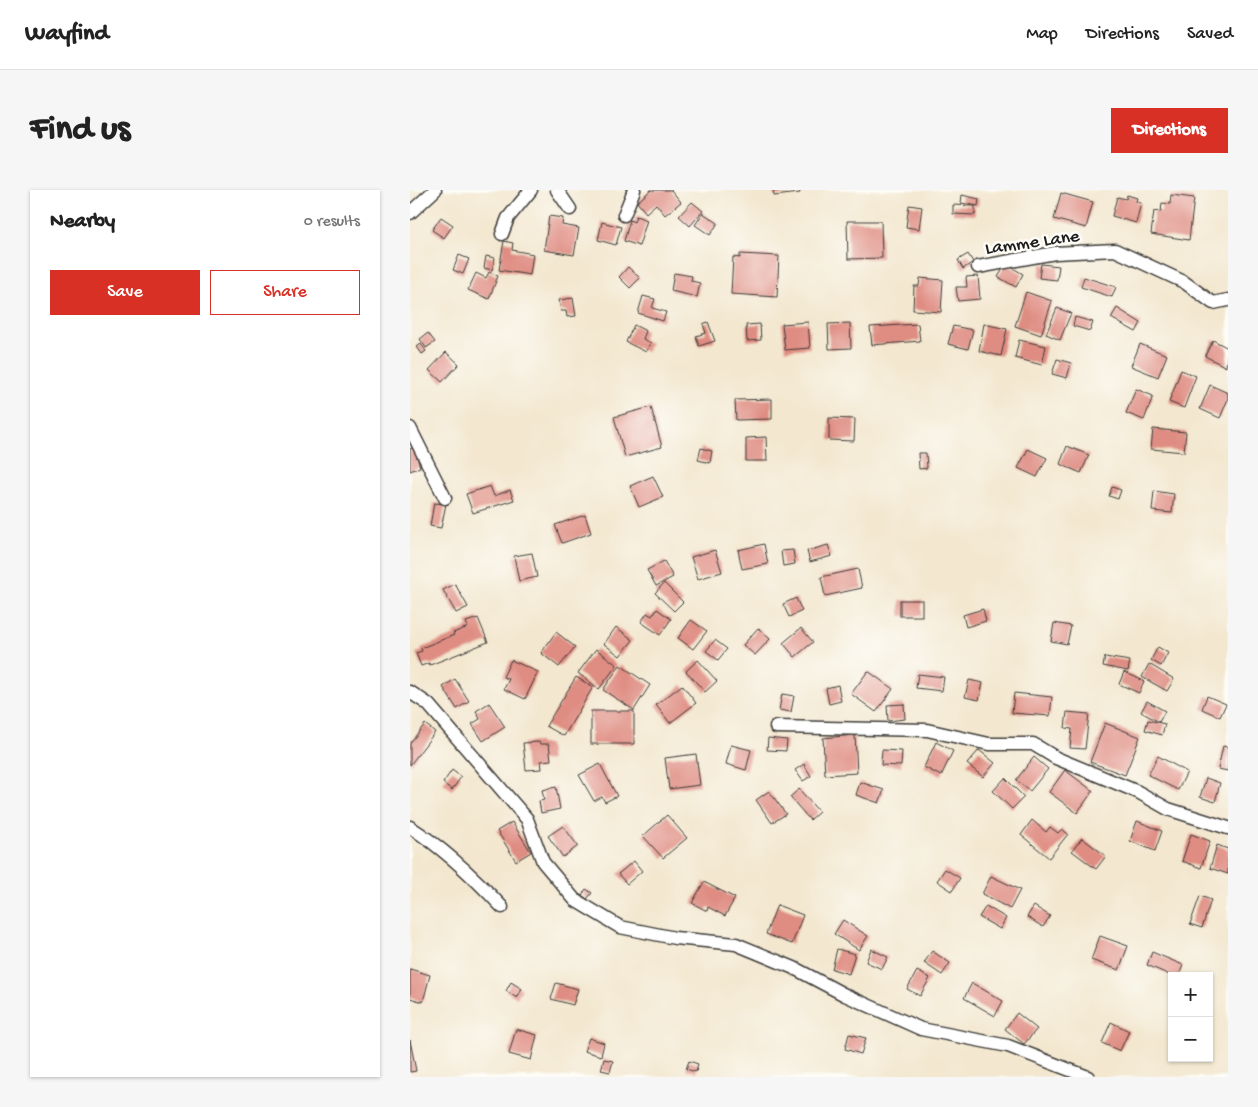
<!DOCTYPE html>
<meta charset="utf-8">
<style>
body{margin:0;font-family:"Gochi Hand",sans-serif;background:#f6f6f6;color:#222}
.controls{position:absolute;right:15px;bottom:15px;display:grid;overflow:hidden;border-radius:0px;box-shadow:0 1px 4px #0004}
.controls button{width:45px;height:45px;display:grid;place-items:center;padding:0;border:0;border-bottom:1px solid #e0e0e0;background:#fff;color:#222;font:25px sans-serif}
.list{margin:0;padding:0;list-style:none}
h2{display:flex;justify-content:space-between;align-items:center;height:65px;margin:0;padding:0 20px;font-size:21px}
h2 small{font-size:16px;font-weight:400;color:#767676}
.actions{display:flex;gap:10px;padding:15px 20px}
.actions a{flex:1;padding:11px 0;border:1px solid #d93025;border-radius:0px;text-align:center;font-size:18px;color:#d93025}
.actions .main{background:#d93025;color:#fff}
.map{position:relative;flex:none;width:818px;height:887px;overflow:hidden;border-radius:0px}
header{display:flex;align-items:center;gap:30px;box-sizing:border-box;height:70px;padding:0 25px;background:#fff;border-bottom:1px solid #e0e0e0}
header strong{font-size:24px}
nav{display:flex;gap:28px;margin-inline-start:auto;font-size:18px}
.intro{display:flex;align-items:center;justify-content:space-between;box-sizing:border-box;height:120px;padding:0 30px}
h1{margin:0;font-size:35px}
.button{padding:12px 22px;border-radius:0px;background:#d93025;color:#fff;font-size:18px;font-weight:700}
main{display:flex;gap:30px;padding:0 30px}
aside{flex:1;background:#fff;border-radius:0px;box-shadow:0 1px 4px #0004}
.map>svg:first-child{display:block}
.building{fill:#df8c82}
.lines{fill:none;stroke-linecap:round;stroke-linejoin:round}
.street-casing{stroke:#3c3a37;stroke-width:15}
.street{stroke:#fff;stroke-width:12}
.labels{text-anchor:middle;stroke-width:5;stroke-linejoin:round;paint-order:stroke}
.street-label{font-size:19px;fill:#1c1c1c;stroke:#fdfcf7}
</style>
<header>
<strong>Wayfind</strong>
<nav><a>Map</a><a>Directions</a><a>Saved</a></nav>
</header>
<div class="intro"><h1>Find us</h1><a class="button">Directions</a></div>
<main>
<aside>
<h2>Nearby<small>0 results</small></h2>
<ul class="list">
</ul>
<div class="actions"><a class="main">Save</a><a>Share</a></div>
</aside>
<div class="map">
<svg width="818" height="887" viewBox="0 0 818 887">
<rect width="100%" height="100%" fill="#fdfcf7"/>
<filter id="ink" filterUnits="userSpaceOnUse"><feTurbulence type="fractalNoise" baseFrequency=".02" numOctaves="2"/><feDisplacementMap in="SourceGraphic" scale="10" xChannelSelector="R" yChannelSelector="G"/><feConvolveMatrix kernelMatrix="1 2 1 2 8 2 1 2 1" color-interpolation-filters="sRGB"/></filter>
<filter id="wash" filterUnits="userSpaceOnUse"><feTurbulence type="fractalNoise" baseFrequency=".0096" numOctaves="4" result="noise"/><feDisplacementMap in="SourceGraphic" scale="20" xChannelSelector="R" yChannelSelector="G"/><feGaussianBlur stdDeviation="1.12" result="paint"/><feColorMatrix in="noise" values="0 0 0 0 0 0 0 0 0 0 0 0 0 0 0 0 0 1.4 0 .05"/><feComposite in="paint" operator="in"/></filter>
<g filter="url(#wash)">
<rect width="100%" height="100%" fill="#f3e7cf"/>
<g id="blocks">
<g class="building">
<path d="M 241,0 L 261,0 L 271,12 L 255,25 L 246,14 L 236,23 L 227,12 Z"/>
<path d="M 363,0 L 389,0 L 390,3 L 364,6 Z"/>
<path d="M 651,3 L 683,12 L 676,38 L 644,29 Z"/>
<path d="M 552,5 L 569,9 L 568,16 L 551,13 Z"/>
<path d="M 717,5 L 727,8 L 726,12 L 731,13 L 726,33 L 702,26 L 707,7 L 716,9 Z"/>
<path d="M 761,5 L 784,8 L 779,50 L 741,44 L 744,21 L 751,22 L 752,13 L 760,14 Z"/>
<path d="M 282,12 L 293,21 L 280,36 L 269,26 Z"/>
<path d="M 499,15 L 512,17 L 509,39 L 496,37 Z"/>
<path d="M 543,15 L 565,16 L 565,25 L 543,24 Z"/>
<path d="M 293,23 L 308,33 L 300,45 L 285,35 Z"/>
<path d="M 139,26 L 153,28 L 152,35 L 169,38 L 164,65 L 134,60 Z"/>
<path d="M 226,26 L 237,30 L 229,56 L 214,51 L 220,30 L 224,32 Z"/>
<path d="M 31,27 L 43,35 L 34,48 L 22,40 Z"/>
<path d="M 437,31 L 471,31 L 472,68 L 438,69 Z"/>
<path d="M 192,32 L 211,37 L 206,55 L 188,50 Z"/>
<path d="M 94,51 L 103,53 L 102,60 L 123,64 L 120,85 L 89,80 Z"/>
<path d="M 330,64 L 369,66 L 367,107 L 321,104 L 323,67 L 330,68 Z"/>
<path d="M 558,64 L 563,72 L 553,79 L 548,70 Z"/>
<path d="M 49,65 L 59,69 L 53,84 L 43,80 Z"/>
<path d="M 76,66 L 85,68 L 82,80 L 74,78 Z"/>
<path d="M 596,74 L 613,84 L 606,97 L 588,87 Z"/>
<path d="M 631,74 L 649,76 L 647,90 L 629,88 Z"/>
<path d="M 218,77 L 230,88 L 220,98 L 209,87 Z"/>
<path d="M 79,82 L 88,86 L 79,109 L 58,100 L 66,83 L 76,88 Z"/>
<path d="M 264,83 L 282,86 L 281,91 L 290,93 L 287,107 L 261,101 Z"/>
<path d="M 568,86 L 570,109 L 548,111 L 546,97 L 557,97 L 556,87 Z"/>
<path d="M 674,87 L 706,97 L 702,107 L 671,97 Z"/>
<path d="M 510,88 L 533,90 L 531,122 L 503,120 L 504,96 L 509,96 Z"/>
<path d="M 616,102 L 642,111 L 631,145 L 605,136 Z"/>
<path d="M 233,106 L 245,109 L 242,118 L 256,122 L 253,131 L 228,123 Z"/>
<path d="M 163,108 L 166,126 L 157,127 L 156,121 L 151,121 L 149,110 Z"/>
<path d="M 647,118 L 661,123 L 650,150 L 636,144 Z"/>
<path d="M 707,118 L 731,133 L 726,142 L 701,128 Z"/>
<path d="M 665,127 L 683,132 L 680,141 L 663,136 Z"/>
<path d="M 298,132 L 305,151 L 289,156 L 286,146 L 296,143 L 293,134 Z"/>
<path d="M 398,132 L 400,158 L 375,160 L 372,134 Z"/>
<path d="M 440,133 L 441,158 L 419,159 L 418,134 Z"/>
<path d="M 350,134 L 351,150 L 337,151 L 336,135 Z"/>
<path d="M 508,134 L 510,151 L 462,155 L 460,137 Z"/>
<path d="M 574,134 L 597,139 L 591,166 L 569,161 Z"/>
<path d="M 224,135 L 236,141 L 233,149 L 241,153 L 236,162 L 216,152 Z"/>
<path d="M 543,136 L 563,140 L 558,159 L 538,154 Z"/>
<path d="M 18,143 L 25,152 L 16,158 L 10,149 Z"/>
<path d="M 609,150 L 636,156 L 632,175 L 605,168 Z"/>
<path d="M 803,150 L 818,158 L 816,177 L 795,166 Z"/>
<path d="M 11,154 L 16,161 L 12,164 L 7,157 Z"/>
<path d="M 730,154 L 757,165 L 748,187 L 721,176 Z"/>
<path d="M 36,162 L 49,174 L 32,192 L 19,180 Z"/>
<path d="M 647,169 L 661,173 L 657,188 L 642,184 Z"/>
<path d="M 771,180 L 786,186 L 774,218 L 759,212 Z"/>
<path d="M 800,195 L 818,203 L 818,209 L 810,228 L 790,219 Z"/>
<path d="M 726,199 L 743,206 L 734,230 L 716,223 Z"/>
<path d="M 362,209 L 362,229 L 326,230 L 325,210 Z"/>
<path d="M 241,217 L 252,257 L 215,267 L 204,227 Z"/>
<path d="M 419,228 L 445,229 L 444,251 L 419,250 Z"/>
<path d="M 743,239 L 776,242 L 774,262 L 741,259 Z"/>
<path d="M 356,247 L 357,271 L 336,271 L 336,248 Z"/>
<path d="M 657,256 L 679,265 L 671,283 L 650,274 Z"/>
<path d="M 4,257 L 10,277 L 0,281 L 0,259 Z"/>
<path d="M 291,258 L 302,261 L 300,273 L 288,270 Z"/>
<path d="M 618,259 L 637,268 L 627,287 L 608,278 Z"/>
<path d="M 508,263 L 516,263 L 517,278 L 509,279 Z"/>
<path d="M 243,286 L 253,307 L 229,317 L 220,296 Z"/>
<path d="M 80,296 L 84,306 L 100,300 L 104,310 L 63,323 L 56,304 Z"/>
<path d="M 702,297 L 711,300 L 708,309 L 699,306 Z"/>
<path d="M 744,301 L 764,304 L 762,323 L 742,321 Z"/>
<path d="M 24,313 L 36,314 L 31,338 L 20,336 Z"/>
<path d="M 175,325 L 181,343 L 152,353 L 145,335 Z"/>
<path d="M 354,354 L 358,374 L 332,379 L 328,360 Z"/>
<path d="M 418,355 L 422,366 L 400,372 L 397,361 Z"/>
<path d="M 305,360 L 312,382 L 288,389 L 281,367 Z"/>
<path d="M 383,360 L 385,374 L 373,376 L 371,361 Z"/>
<path d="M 122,363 L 127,387 L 109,391 L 104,366 Z"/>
<path d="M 254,371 L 263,387 L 246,396 L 237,380 Z"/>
<path d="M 448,379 L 452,398 L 415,406 L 411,387 Z"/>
<path d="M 254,393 L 273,412 L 264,421 L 245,403 Z"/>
<path d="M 45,394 L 58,417 L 46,423 L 33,400 Z"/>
<path d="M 386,408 L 392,421 L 379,427 L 373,414 Z"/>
<rect x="490" y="410" width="22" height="16"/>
<path d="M 247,419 L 261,429 L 250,445 L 231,432 L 237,423 L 242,426 Z"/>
<path d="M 573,419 L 576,431 L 556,437 L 553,425 Z"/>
<path d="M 68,428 L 78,452 L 20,475 L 19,473 L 11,476 L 6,463 L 12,461 L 11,458 L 44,445 L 43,443 L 58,437 L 56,432 Z"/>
<path d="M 281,430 L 297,441 L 283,459 L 268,448 Z"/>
<path d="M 644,433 L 661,436 L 657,454 L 641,451 Z"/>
<path d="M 206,437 L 223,450 L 210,466 L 194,454 Z"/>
<path d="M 348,438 L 360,449 L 345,465 L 333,455 Z"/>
<path d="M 391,438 L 403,452 L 385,467 L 373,453 Z"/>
<path d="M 146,442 L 165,457 L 149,477 L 131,463 Z"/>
<path d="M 305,450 L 317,459 L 308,470 L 296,461 Z"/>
<path d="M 748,457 L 758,463 L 751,476 L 741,470 Z"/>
<path d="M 186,459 L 207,475 L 189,499 L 168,483 Z"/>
<path d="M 695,467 L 720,471 L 718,481 L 693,476 Z"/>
<path d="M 101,470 L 128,482 L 115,509 L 94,499 L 99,489 L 93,487 Z"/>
<path d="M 288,470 L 307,491 L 295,502 L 276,481 Z"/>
<path d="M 739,474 L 764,489 L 757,501 L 732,487 Z"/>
<path d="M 210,475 L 240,495 L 224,520 L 193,500 Z"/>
<path d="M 458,481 L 483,499 L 466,522 L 441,504 Z"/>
<path d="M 714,482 L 734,491 L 729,503 L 709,494 Z"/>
<path d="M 508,484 L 534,487 L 532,501 L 506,498 Z"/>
<path d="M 166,487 L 183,497 L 154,546 L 136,536 Z"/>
<path d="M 45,489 L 59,511 L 47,519 L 33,497 Z"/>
<path d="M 559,490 L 573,493 L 569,510 L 555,507 Z"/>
<path d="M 272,495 L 286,513 L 260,533 L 246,515 Z"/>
<path d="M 428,495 L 431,511 L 419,514 L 416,498 Z"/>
<path d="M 604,503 L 642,507 L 640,526 L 602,523 Z"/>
<path d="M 372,504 L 384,506 L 381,522 L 369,520 Z"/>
<path d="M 797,506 L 816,514 L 810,527 L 792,519 Z"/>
<path d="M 737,511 L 755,521 L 749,532 L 731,522 Z"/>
<path d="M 79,513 L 95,537 L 73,551 L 62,534 L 70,529 L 66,521 Z"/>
<path d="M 494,514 L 495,529 L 478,531 L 477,515 Z"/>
<rect x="181" y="521" width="43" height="33"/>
<path d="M 657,522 L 679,524 L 675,559 L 660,558 L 662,539 L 655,538 Z"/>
<path d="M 738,530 L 755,534 L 752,545 L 735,540 Z"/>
<path d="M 695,533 L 730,547 L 715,585 L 680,572 Z"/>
<path d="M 15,534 L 25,542 L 0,575 L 0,553 Z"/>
<path d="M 445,545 L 447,583 L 415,585 L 413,548 Z"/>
<path d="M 358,548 L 377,550 L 376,561 L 357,560 Z"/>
<path d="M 129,552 L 130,554 L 139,554 L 141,570 L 131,571 L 132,579 L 116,580 L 113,553 Z"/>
<path d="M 526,552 L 543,561 L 531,586 L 514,577 Z"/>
<path d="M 321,555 L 341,560 L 336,580 L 316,574 Z"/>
<path d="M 813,556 L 818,557 L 818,581 L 808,579 Z"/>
<path d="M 472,560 L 492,561 L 491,576 L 471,575 Z"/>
<path d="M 569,560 L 585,573 L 573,587 L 557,574 Z"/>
<path d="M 286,564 L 290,595 L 259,599 L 255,568 Z"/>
<path d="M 748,566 L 777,582 L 768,600 L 738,585 Z"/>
<path d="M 624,567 L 638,579 L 620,601 L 606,590 Z"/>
<path d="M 190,574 L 207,606 L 195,612 L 192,607 L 184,611 L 169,585 Z"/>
<path d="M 394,574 L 401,586 L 393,591 L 385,580 Z"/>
<path d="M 42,580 L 51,587 L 42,600 L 33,593 Z"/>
<path d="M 655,580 L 683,601 L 667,623 L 639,602 Z"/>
<path d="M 595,588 L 614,607 L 602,619 L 583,601 Z"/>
<path d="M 796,588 L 810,593 L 805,612 L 790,607 Z"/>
<path d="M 450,592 L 474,600 L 469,613 L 446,605 Z"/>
<path d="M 146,597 L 150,619 L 131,623 L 129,611 L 134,610 L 132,600 Z"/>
<path d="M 389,599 L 409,622 L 400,630 L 380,607 Z"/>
<path d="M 359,601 L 376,624 L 362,633 L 346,610 Z"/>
<path d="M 257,625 L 277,648 L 253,668 L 233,646 Z"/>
<path d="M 622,630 L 636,642 L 640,637 L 648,643 L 652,639 L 658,644 L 639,668 L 611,645 Z"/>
<path d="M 727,631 L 752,641 L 745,661 L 720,651 Z"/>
<path d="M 102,632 L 121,662 L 106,671 L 87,641 Z"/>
<path d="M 153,636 L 168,656 L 153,667 L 138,646 Z"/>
<path d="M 781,644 L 800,651 L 791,678 L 772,671 Z"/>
<path d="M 672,648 L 696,666 L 686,679 L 662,661 Z"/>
<path d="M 807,655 L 818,659 L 818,684 L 800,678 Z"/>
<path d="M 224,671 L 232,681 L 217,694 L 208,684 Z"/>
<path d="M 535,679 L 550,688 L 542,701 L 527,691 Z"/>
<path d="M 581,686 L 610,700 L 600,719 L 572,704 Z"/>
<path d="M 294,692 L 325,708 L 315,726 L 298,717 L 297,721 L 282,713 Z"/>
<path d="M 176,699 L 182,703 L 177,709 L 172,705 Z"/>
<path d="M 790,706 L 801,710 L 792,738 L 780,734 Z"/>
<path d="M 367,715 L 393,725 L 382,754 L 356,744 Z"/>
<path d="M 576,716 L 596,728 L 590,739 L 569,727 Z"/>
<path d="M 624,716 L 640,726 L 633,737 L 617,727 Z"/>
<path d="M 433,730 L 458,746 L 449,760 L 424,744 Z"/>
<path d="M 690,746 L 718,756 L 709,780 L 681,770 Z"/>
<path d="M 427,759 L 445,764 L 439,784 L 422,779 Z"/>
<path d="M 461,759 L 478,767 L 472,779 L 456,772 Z"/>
<path d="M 522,761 L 540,773 L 532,785 L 514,773 Z"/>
<path d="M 742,762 L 773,775 L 769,786 L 762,786 L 737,775 Z"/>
<path d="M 0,779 L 20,785 L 13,812 L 0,808 Z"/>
<path d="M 507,781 L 520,788 L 510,806 L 497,799 Z"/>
<path d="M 101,792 L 112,799 L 107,808 L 96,801 Z"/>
<path d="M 146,793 L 168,799 L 163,815 L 141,809 Z"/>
<path d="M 562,793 L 593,811 L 585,826 L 554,808 Z"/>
<path d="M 607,823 L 627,839 L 614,854 L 595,839 Z"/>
<path d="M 701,832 L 719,841 L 710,861 L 692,853 Z"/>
<path d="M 106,839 L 127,845 L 121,870 L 99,864 Z"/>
<path d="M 439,844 L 456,848 L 451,864 L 435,859 Z"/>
<path d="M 179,848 L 194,853 L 191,866 L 174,861 Z"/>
<path d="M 0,850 L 6,881 L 0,882 Z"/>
<path d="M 194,869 L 203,871 L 200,882 L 191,880 Z"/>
<path d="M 279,871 L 288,874 L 286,882 L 276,879 Z"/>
</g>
</g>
</g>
<g filter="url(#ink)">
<use href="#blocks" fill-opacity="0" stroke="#3c3a37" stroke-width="1"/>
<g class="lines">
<g class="street-casing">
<g id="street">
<path d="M 147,0 L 160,19"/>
<path d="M 0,23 L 25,0"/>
<path d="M 214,25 L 224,0"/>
<path d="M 92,44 L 98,28 L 121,0"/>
<path d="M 568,77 L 645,63 L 705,60 L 774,92 L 803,113 L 818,110"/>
<path d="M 0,238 L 35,308"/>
<path d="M 0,502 L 18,514 L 117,629 L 133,672 L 165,710 L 210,737 L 265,748 L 326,754 L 384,778 L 435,805 L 511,839 L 598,856 L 678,887"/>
<path d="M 366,537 L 517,540 L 579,554 L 623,554 L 646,568 L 728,602 L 758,619 L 818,638"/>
<path d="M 0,637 C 35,659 64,687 92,717"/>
</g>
</g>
<use href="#street" class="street"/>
</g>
</g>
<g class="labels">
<g class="street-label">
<text transform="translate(622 50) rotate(-8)" y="7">Lamme Lane</text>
</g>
</g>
</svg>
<div class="controls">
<button>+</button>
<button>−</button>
</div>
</div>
</main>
